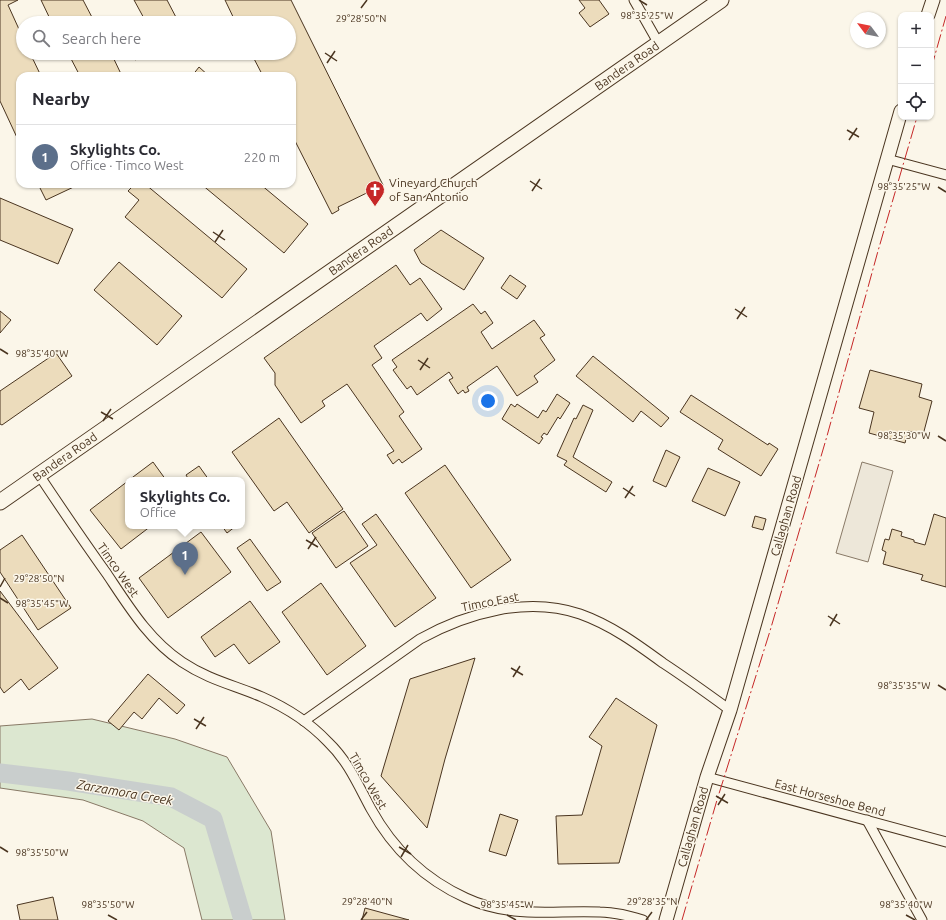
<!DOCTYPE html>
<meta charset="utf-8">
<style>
body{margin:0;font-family:Ubuntu,sans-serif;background:#f7f7f7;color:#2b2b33}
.controls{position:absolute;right:12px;top:12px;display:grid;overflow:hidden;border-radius:8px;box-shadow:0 1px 3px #0004}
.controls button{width:36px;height:36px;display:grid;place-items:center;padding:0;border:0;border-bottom:1px solid #e1e1e2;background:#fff;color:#2b2b33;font:20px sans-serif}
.compass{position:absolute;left:850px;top:12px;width:36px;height:36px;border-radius:50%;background:#fff;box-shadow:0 1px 3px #0004;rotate:302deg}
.you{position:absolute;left:488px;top:401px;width:14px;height:14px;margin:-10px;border:3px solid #fff;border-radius:50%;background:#1a73e8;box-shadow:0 0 0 6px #1a73e833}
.badge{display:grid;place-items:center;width:26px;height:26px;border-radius:50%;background:#7c3aed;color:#fff;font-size:13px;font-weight:700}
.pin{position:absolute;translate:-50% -33px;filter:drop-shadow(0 1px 2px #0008)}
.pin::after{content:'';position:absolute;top:21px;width:14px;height:12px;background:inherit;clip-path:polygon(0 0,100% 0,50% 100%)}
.popup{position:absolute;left:125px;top:477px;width:120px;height:52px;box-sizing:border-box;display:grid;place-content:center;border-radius:8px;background:#fff;filter:drop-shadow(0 1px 3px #0005);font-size:13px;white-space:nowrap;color:#7c7c81}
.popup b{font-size:15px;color:#2b2b33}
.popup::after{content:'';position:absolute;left:50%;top:100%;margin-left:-8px;border:8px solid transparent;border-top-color:#fff}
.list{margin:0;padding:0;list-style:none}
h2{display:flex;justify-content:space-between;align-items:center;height:52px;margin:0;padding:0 16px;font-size:17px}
h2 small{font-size:13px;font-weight:400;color:#7c7c81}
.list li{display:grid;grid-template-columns:26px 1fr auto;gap:12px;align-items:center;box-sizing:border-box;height:64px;padding:0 16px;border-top:1px solid #e1e1e2}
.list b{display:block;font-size:15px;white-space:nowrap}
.list p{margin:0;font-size:13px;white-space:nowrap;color:#7c7c81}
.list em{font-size:13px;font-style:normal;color:#7c7c81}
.icon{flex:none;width:22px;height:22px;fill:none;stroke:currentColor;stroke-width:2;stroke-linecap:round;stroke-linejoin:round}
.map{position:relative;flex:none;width:946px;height:920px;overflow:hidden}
.search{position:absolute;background:#fff;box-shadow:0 1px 3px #0004;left:16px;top:16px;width:280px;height:44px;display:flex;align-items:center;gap:10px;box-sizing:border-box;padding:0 14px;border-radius:22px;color:#7c7c81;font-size:15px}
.panel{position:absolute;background:#fff;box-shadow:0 1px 3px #0004;left:16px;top:72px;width:280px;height:116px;border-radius:12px}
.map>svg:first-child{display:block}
.green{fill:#dce7d0;stroke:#887966}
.parking{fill:#ede7d9;stroke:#887966}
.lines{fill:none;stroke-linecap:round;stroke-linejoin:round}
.river{stroke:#c9cecd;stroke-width:19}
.building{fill:#ecdcbc;stroke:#4a3520}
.minor-casing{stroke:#4a3520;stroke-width:11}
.secondary-casing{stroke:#4a3520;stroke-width:15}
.primary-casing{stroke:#4a3520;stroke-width:17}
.minor{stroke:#fbf6e9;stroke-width:9}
.secondary{stroke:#fbf6e9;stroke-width:13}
.primary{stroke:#fbf6e9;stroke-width:15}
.power{stroke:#c62828;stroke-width:1;stroke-dasharray:14 3 2 3;stroke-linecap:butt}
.ticks{fill:none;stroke:#4a3520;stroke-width:1.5}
.labels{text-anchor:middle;stroke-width:3;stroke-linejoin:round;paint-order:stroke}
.street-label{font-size:12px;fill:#4a3520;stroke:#fbf6e9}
.poi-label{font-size:12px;fill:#4a3520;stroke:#fbf6e9;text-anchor:start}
.water-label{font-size:13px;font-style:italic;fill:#4a3520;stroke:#fbf6e9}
.ticks-label{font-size:10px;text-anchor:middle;fill:#4a3520;stroke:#fbf6e9;stroke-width:3;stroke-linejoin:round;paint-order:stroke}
</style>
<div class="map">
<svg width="946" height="920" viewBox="0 0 946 920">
<rect width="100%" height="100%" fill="#fbf6e9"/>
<path class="green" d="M 92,719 L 175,739 L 227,757 L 271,831 L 285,920 L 202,920 L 184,848 L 143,821 L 83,800 L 0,788 L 0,726 Z"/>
<path class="parking" d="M 862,462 L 893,471 L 868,562 L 836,553 Z"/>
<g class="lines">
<path class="river" d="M 0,773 L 68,781 L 171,797 L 213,819 L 243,920"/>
</g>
<g class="building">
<path d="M 0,0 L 18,0 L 8,5 L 23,38 L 23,53 L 30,53 L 41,76 L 20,76 L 20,144 L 0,101 Z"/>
<path d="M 41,0 L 83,0 L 95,23 L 52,23 Z"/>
<path d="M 134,0 L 167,0 L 179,23 L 143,23 L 146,22 Z"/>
<path d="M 225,0 L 291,0 L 383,185 L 338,207 L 339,210 L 332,214 L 292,135 L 292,76 L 263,76 L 251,53 L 289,53 L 289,23 L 236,23 Z"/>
<path d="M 579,0 L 599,0 L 609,14 L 590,27 L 579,13 L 585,8 Z"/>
<path d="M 68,53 L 111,53 L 122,76 L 80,76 Z"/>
<path d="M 131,53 L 148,53 L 135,60 Z"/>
<path d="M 199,67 L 209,76 L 192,76 Z"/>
<path d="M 38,184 L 80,184 L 46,200 Z"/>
<path d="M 135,184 L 145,184 L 247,269 L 222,298 L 125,217 L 139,200 L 128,191 Z"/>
<path d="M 201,184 L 260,184 L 308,224 L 284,253 Z"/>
<path d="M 0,198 L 73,229 L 58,264 L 0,240 Z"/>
<path d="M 441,230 L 484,258 L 464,290 L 421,263 L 414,250 Z"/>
<path d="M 119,262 L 182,316 L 157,345 L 94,290 Z"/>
<path d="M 396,265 L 410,285 L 420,278 L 442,309 L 427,321 L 421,313 L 374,346 L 382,358 L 372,365 L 404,412 L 399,416 L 422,449 L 402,463 L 399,459 L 393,464 L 387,455 L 394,451 L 347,384 L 322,401 L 325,406 L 301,423 L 275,385 L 275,373 L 264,358 Z"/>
<path d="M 510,275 L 526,286 L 517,299 L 501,288 Z"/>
<path d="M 473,304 L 481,314 L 485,311 L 493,323 L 481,332 L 492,349 L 534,320 L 545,335 L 540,338 L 555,360 L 534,376 L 538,382 L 517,396 L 497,366 L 467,387 L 469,391 L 465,393 L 463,390 L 458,394 L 449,380 L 453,378 L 449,372 L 417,395 L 411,386 L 407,389 L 393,370 L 397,367 L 392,360 Z"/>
<path d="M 0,311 L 11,320 L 0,333 Z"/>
<path d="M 56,353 L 72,376 L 2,425 L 0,424 L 0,391 Z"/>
<path d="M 593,356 L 669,418 L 661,427 L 641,411 L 633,422 L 576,376 Z"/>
<path d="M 870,370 L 922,384 L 919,397 L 932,401 L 923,435 L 908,431 L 905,443 L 869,433 L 874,412 L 859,408 Z"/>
<path d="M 557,394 L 570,403 L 560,419 L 558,417 L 547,435 L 544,433 L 541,437 L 543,438 L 539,444 L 502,419 L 511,404 L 515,407 L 517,404 L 538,418 L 543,410 L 546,412 Z"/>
<path d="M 691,395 L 768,445 L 769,443 L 778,449 L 761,476 L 718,449 L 723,440 L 680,412 Z"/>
<path d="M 583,405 L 593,410 L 573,457 L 612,482 L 606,492 L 564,465 L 567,461 L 557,456 L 574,418 L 576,419 Z"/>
<path d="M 279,418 L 343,509 L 309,533 L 287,502 L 274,511 L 232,452 Z"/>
<path d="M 666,450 L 680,457 L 666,487 L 653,481 Z"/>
<path d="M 153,462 L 166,480 L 129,480 Z"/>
<path d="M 445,465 L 511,560 L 471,588 L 405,493 Z"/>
<path d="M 199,466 L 209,480 L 189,480 L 186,475 Z"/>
<path d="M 708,468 L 740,482 L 725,516 L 692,501 Z"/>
<path d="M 128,481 L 128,526 L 151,526 L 121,549 L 90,510 Z"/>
<path d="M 344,511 L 368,546 L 336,568 L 312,533 Z"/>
<path d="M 376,514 L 436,598 L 395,627 L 350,563 L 377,545 L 362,524 Z"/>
<path d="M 934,514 L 946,518 L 946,587 L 921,580 L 923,575 L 883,564 L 886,552 L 882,550 L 885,539 L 889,540 L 892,529 L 902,532 L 901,536 L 914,540 L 914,542 L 925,545 Z"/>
<path d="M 755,516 L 766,519 L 763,530 L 752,527 Z"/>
<path d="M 222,526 L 236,526 L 227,533 Z"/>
<path d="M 201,532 L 231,572 L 168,618 L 139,578 Z"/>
<path d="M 22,535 L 71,608 L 38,630 L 0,572 L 0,550 Z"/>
<path d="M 250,539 L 281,582 L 267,591 L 237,548 Z"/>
<path d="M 321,583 L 366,646 L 327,675 L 282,612 Z"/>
<path d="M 0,591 L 58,668 L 29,690 L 21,679 L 4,693 L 0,687 Z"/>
<path d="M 250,601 L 280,642 L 249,664 L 234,644 L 215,657 L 201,637 Z"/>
<path d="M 475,658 L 445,759 L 427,828 L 381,776 L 410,679 Z"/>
<path d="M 148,674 L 185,705 L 177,714 L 159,698 L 142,719 L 134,712 L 119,730 L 108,721 Z"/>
<path d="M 616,698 L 657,725 L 619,863 L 558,864 L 556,816 L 582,815 L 602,746 L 589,737 Z"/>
<path d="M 500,814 L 518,820 L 506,856 L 489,851 Z"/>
<path d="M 53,897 L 58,920 L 20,920 L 17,905 Z"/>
<path d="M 365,908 L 409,920 L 362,920 Z"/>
</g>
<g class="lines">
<g class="minor-casing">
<g id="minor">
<path d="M 634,0 L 659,44"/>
<path d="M 887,159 L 946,175"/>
<path d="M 39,475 C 61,508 84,542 107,574 C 129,607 149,640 182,662 C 209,680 234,685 262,697 C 287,708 310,723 328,742 C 348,761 358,785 371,809 C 393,849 424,879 466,898 C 511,919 552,910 600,912 C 615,912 629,916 643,920"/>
<path d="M 304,721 L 420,639 C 467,613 527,596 580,614 C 611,625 637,644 663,663 C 686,678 708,694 730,710"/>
<path d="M 707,777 L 946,842"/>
<path d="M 867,820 L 922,920"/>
</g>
</g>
<g class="secondary-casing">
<g id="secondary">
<path d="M 928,15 L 933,0"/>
<path d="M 666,920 L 707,777 L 730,710 L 901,111"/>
</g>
</g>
<g class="primary-casing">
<path id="primary" d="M 0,502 L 721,0"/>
</g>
<use href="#minor" class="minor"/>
<use href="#secondary" class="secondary"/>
<use href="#primary" class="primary"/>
<g class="power">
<path d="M 931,69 L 946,16"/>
<path d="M 682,920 L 717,800 L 770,631 L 827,436 L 878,251 L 917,117"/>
</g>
</g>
<path class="ticks" d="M 639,0 L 647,5M 361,8 L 367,0M 325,53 L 337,61M 327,63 L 335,51M 847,130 L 859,137M 849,140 L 857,128M 530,181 L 542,189M 938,187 L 946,192M 532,191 L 540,179M 213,232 L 225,240M 215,242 L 223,230M 735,309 L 747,317M 737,319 L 745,307M 0,349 L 8,354M 418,360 L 430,368M 420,370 L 428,358M 101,412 L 113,419M 103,421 L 111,409M 938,436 L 946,441M 623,488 L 635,496M 625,498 L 633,486M 306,540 L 318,547M 308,549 L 316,537M 0,587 L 5,578M 0,598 L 8,603M 828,616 L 840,624M 830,626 L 837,614M 511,668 L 523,675M 513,677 L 520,666M 938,685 L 946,690M 194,719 L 206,726M 196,729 L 204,717M 716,796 L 728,803M 718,805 L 725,794M 0,847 L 8,852M 399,847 L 411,854M 401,857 L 408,845M 108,915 L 117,920M 507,915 L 516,920M 906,915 L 915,920M 361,920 L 367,912M 646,920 L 652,912"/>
<defs>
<g id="church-pin" transform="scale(1)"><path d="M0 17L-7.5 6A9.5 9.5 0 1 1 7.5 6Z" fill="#c62828" stroke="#fbf6e9"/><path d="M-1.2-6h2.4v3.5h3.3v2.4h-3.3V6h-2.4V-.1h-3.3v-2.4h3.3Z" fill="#fff"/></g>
</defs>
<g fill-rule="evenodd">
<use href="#church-pin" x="375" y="190"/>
</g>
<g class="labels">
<g class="street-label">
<text transform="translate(627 66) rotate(-35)" y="4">Bandera Road</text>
<text transform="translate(361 251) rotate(-35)" y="4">Bandera Road</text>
<text transform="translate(65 457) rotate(-35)" y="4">Bandera Road</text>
<text transform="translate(786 516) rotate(-74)" y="4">Callaghan Road</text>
<text transform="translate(118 570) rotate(55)" y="4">Timco West</text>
<text transform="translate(490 602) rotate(-11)" y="4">Timco East</text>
<text transform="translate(368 781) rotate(60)" y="4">Timco West</text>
<text transform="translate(830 798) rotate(15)" y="4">East Horseshoe Bend</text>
<text transform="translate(693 827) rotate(-74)" y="4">Callaghan Road</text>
</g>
<g class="poi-label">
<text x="389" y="187">Vineyard Church<tspan x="389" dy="14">of San Antonio</tspan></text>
</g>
<g class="water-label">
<text transform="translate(125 792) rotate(10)" y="5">Zarzamora Creek</text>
</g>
</g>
<g class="ticks-label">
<text x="647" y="19">98°35'25"W</text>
<text x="361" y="22">29°28'50"N</text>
<text x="904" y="190">98°35'25"W</text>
<text x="42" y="357">98°35'40"W</text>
<text x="904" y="439">98°35'30"W</text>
<text x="39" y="582">29°28'50"N</text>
<text x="42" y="607">98°35'45"W</text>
<text x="904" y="689">98°35'35"W</text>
<text x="42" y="856">98°35'50"W</text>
<text x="367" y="905">29°28'40"N</text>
<text x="652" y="905">29°28'35"N</text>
<text x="108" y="908">98°35'50"W</text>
<text x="507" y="908">98°35'45"W</text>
<text x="906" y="908">98°35'40"W</text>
</g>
</svg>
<div class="controls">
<button>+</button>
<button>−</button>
<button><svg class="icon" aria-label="locate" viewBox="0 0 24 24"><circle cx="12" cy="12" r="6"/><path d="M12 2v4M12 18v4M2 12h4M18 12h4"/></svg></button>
</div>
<svg class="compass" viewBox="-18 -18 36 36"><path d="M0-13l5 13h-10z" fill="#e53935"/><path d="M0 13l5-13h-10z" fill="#7c7c81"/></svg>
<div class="you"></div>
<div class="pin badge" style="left:185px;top:575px;background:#5c6f8a">1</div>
<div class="popup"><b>Skylights Co.</b>Office</div>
<div class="search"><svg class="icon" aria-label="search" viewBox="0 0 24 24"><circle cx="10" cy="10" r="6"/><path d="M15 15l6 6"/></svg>Search here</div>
<section class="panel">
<h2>Nearby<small></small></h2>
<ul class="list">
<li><span class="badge" style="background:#5c6f8a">1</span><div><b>Skylights Co.</b><p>Office · Timco West</p></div><em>220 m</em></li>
</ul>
</section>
</div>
